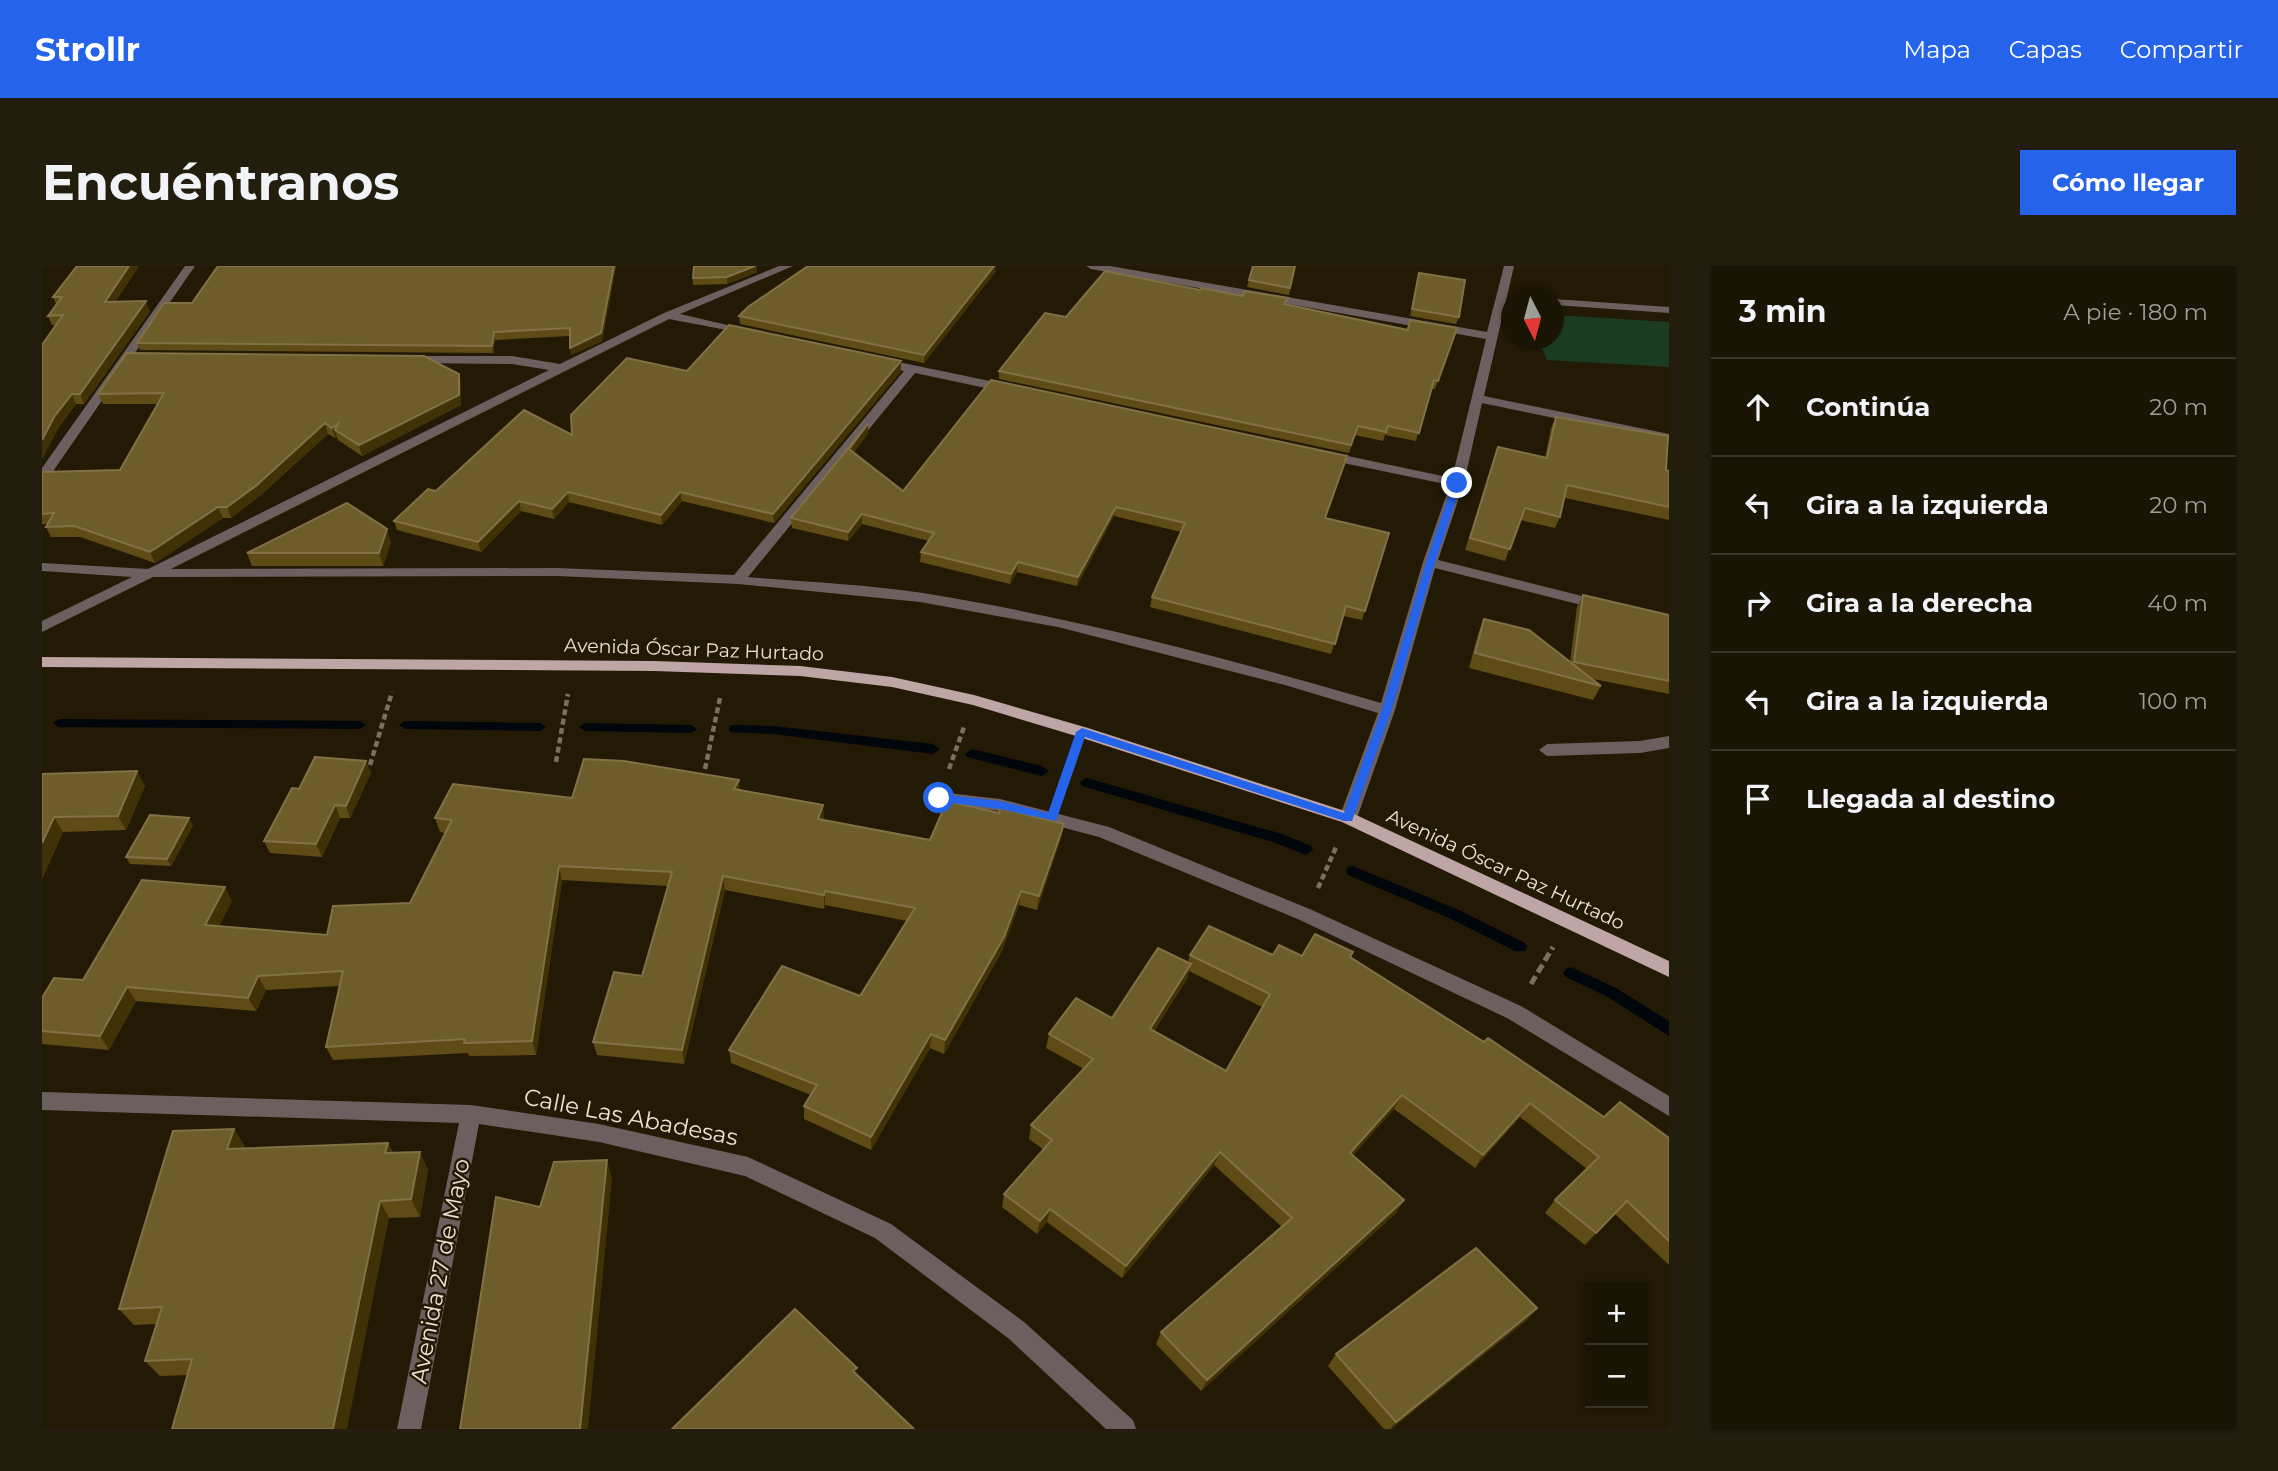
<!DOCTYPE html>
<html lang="es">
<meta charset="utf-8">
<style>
body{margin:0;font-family:Montserrat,sans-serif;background:#231d0e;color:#f1f3f6}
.controls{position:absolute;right:21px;bottom:21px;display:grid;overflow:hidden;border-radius:0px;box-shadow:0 2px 5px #0004}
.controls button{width:63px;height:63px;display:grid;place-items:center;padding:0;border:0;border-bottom:2px solid #383326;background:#1a1404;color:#f1f3f6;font:35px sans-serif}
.compass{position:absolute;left:1459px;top:21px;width:63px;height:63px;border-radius:50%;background:#1a1404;box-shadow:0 2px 5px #0004;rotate:174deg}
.stop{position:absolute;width:21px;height:21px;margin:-16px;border:5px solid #2563eb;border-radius:50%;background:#fff}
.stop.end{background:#2563eb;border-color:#fff;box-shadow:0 2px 7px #0008}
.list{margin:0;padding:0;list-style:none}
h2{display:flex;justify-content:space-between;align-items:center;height:91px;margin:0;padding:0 28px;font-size:30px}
h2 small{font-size:23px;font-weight:400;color:#9f9e9a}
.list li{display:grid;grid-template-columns:46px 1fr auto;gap:21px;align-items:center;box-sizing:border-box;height:98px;padding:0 28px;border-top:2px solid #383326}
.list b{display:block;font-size:26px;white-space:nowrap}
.list em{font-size:23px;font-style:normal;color:#9f9e9a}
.icon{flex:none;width:38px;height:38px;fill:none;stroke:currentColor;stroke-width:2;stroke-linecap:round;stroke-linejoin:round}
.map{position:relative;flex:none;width:1627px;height:1163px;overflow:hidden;border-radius:0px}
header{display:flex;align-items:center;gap:42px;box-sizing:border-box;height:98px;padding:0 35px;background:#2563eb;color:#fff}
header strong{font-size:33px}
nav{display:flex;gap:38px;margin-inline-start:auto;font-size:24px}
.intro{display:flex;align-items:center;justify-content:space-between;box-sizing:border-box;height:168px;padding:0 42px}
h1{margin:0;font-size:49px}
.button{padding:18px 32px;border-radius:0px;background:#2563eb;color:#fff;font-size:24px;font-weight:700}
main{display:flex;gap:42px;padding:0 42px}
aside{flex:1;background:#1a1404;border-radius:0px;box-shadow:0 2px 5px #0004}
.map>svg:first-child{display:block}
.green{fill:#1c3c22}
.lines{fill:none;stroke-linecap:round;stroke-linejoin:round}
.stream{fill:#00060b;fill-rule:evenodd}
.path-far1{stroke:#797160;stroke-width:4.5;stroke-dasharray:6 3.5;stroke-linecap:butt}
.path{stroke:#797160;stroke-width:5;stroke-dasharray:9 4.5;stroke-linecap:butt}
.street{fill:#6c5f5f;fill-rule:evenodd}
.primary{fill:#bfa5a5;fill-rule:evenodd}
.wall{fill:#5f4b16;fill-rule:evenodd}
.shaded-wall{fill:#413106}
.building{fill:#6e5c2b;stroke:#827146;stroke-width:2}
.route{fill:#2563eb}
.labels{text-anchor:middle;stroke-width:5;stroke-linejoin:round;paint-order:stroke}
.street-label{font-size:19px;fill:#eae4d8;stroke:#231a05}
.near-street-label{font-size:23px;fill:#eae4d8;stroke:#231a05}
</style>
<header>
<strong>Strollr</strong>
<nav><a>Mapa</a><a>Capas</a><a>Compartir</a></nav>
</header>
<div class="intro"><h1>Encuéntranos</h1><a class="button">Cómo llegar</a></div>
<main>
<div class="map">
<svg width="1627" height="1163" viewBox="0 0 1627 1163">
<rect width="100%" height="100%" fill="#231a05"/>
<path class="green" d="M 1512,49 L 1627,56 L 1627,101 L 1505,94 L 1497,74 L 1512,74 Z"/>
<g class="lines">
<g class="stream">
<path d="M 17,453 L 318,455 L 324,459 L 318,463 L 17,461 L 11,457 Z"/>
<path d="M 363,455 L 498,457 L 504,461 L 498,465 L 363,463 L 357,459 Z"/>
<path d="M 543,457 L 649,459 L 655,463 L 649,467 L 543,465 L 537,461 Z"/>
<path d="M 693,459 L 731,460 L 891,478 L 898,483 L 891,488 L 731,468 L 688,466 L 687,463 L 688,460 Z"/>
<path d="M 930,483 L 1000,500 L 1007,505 L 1000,510 L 925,491 L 923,488 Z"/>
<path d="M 1045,512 L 1240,568 L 1269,580 L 1271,584 L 1264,589 L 1231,576 L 1040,520 L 1038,517 L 1040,514 Z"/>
<path d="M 1311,600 L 1417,644 L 1483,677 L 1485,681 L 1483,685 L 1473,685 L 1407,652 L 1306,609 L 1304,605 L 1306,601 Z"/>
<path d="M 1529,701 L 1574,722 L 1627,755 L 1627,770 L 1564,730 L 1524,711 L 1521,707 L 1524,703 Z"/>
</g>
<g class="path-far1">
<path d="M 514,496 L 526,428"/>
<path d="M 328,499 L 350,426"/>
<path d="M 663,503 L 678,432"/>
<path d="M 907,503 L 922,461"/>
<path d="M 1019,525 L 1030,494"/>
<path d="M 1276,622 L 1295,579"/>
</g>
<path class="path" d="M 1489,718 L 1511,681"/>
<g class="street">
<path d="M 143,0 L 153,0 L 5,214 L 0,215 L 0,202 Z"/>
<path d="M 737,0 L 751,0 L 638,48 L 711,65 L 711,69 L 627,53 L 129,303 L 515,302 L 692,309 L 862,105 L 833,99 L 833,93 L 837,92 L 967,119 L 973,123 L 967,127 L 873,107 L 706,311 C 764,316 823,318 881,327 C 1036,352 1188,393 1339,437 L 1381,296 L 1408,219 L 1282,193 L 1276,189 L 1282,185 L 1410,212 L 1444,73 L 1049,3 L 1044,0 L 1068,0 L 1445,66 L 1462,0 L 1472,0 L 1442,130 L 1627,168 L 1627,176 L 1440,137 L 1422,217 L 1396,294 L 1564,336 L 1566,339 L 1559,344 L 1393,302 L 1353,444 L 1315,552 L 1306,558 L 1297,552 L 1336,447 L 1243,419 L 1016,361 L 878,336 L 696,318 L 515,310 L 111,311 L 0,366 L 0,355 L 90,311 L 0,305 L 0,297 L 106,303 L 507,104 L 470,98 L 365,97 L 361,96 L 361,90 L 470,90 L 518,98 L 622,47 Z"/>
<path d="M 1512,33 L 1627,41 L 1627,47 L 1512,39 Z"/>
<path d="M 1627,470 L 1627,482 L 1598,487 L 1505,490 L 1497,484 L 1505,478 L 1598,475 Z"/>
<path d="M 897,526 L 958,533 L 1067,561 L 1270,644 L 1479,740 L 1627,830 L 1627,850 L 1465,752 L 1258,654 L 1057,571 L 958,545 L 891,536 L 889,532 Z"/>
<path d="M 0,826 L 429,839 L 557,858 L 706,891 L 849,958 L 982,1056 L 1091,1154 L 1094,1163 L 1064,1163 L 966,1072 L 833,972 L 703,910 L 557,876 L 437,858 L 379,1163 L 355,1163 L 417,857 L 0,844 Z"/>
</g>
<path class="primary" d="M 0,391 L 612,395 L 758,400 L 850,411 L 932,429 L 1046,462 L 1312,548 L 1627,695 L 1627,711 L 1300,556 L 1034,470 L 931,439 L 850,421 L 758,410 L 612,405 L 0,401 Z"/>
</g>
<g class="wall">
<path d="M 97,0 L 73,36 L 108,45 L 42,138 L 34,138 L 17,161 L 14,59 L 10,59 L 6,50 L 14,38 L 11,31 Z"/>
<path d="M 574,0 L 560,75 L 529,89 L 528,70 L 453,74 L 451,87 L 98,84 L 95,77 L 150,37 Z"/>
<path d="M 766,0 L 954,0 L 954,5 L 882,97 L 698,58 L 697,50 Z"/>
<path d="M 1253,0 L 1247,29 L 1205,21 L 1207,14 Z"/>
<path d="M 715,6 L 685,18 L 651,19 L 651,12 Z"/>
<path d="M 1377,7 L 1417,51 L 1414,58 L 1368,50 Z"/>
<path d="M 1158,24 L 1245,38 L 1365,64 L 1368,54 L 1415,62 L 1393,123 L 1389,123 L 1374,175 L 1343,169 L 1341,175 L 1313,169 L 1307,187 L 957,113 L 957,105 L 1024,51 Z"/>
<path d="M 859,95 L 859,105 L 732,257 L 640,235 L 620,259 L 527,236 L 512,253 L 479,245 L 439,286 L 355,264 L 352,255 L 394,225 L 530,169 L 645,105 Z"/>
<path d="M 417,108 L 419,118 L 419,139 L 320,190 L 296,174 L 295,171 L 293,172 L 286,168 L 219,229 L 189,252 L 181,252 L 113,297 L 38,271 L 9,271 L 4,261 L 5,258 L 0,258 L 0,206 L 78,204 L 116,138 L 61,138 L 56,128 Z"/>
<path d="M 1514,151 L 1627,205 L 1627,254 L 1523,232 L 1518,251 L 1513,262 L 1478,254 L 1463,295 L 1423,284 L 1456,181 L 1503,192 L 1509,162 Z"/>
<path d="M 826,158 L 826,168 L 811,187 L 861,225 L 1283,252 L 1347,267 L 1320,354 L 1301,350 L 1289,388 L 1108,341 L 1110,331 L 1139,266 L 1072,250 L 1035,320 L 975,306 L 968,318 L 878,296 L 879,286 L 887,275 L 820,258 L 806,275 L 750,262 L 749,252 Z"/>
<path d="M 349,276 L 341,300 L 210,300 L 205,287 Z"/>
<path d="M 1541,329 L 1627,349 L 1627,428 L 1551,413 L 1559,420 L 1551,434 L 1427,402 L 1436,368 L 1442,353 L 1528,396 L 1535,341 Z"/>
<path d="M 324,495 L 329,507 L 308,552 L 298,552 L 280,591 L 228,587 L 222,575 L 257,523 Z"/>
<path d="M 0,508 L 103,520 L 84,564 L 21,566 L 0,613 Z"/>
<path d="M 697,514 L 697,524 L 781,554 L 888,574 L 957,547 L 1022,558 L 1019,572 L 995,644 L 977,639 L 960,685 L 902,788 L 888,782 L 829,884 L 762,853 L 762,840 L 769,829 L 689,797 L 687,784 L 818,730 L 865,655 L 783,639 L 782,643 L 683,624 L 642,798 L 555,789 L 551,776 L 600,710 L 626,620 L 520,614 L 494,789 L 427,790 L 426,787 L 291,794 L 284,781 L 298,720 L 224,724 L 214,745 L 94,735 L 67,784 L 0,778 L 0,732 L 41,714 L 190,635 L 177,660 L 285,669 L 368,637 L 403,567 L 398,566 L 393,552 L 530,532 Z"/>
<path d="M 151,559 L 129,600 L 88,598 L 84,591 Z"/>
<path d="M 1148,689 L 1308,691 L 1562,851 L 1627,872 L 1627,999 L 1573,948 L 1543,979 L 1503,947 L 1513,934 L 1545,903 L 1478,851 L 1433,902 L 1352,843 L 1310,890 L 1362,934 L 1354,947 L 1159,1125 L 1114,1078 L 1119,1066 L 1240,961 L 1172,899 L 1080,1012 L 1005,956 L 995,968 L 960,941 L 962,928 L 1002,884 L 987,873 L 989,859 L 1042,803 L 1004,782 L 1007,768 L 1070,752 L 1146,697 ZM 1147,705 L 1220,741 L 1184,805 L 1112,765 L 1145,713 Z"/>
<path d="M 192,863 L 203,881 L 203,882 L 346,877 L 351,887 L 386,903 L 378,951 L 347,952 L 146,1109 L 118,1110 L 103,1095 L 114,1058 L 92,1059 L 77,1043 Z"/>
<path d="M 1495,1042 L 1485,1054 L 1349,1163 L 1342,1163 L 1286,1100 L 1294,1088 Z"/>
</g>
<g class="shaded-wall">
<path d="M 87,0 L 97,0 L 67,46 L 63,36 Z"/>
<path d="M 572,0 L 574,0 L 560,75 L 529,89 L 528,82 Z"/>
<path d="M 713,0 L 715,0 L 715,6 L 685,18 L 685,11 Z"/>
<path d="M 952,0 L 954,0 L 954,5 L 882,97 L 882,89 Z"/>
<path d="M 104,35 L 108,45 L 42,138 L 38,128 Z"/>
<path d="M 452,66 L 453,74 L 451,87 L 450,80 Z"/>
<path d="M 859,95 L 859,105 L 732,257 L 731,248 Z"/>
<path d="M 417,108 L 419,118 L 419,139 L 320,190 L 317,179 Z"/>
<path d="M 30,128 L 34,138 L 17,161 L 0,194 L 0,174 L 12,151 Z"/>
<path d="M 283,157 L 286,168 L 219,229 L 189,252 L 185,241 Z"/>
<path d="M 296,158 L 293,164 L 295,171 L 293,172 L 290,162 Z"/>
<path d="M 826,158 L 826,168 L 807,193 L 807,183 Z"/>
<path d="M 526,226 L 527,236 L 512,253 L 510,243 Z"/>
<path d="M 638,226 L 640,235 L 620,259 L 619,249 Z"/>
<path d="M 477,235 L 479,245 L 439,286 L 436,276 Z"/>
<path d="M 176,241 L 181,252 L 113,297 L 108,286 Z"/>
<path d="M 1074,241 L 1072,250 L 1035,320 L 1036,311 Z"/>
<path d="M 820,248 L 820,258 L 806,275 L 806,266 Z"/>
<path d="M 345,263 L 349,276 L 341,300 L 337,287 Z"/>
<path d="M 976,296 L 975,306 L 968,318 L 969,308 Z"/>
<path d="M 324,495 L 329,507 L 308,552 L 304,540 Z"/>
<path d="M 95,505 L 103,520 L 84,564 L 76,550 Z"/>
<path d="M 697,514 L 698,528 L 692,523 Z"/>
<path d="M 293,539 L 298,552 L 280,591 L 274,578 Z"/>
<path d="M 781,539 L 782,553 L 777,567 L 776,553 Z"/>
<path d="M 12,551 L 21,566 L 0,613 L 0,577 Z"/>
<path d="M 147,552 L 151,559 L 129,600 L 125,593 Z"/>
<path d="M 1022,558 L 1019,572 L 995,644 L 997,630 Z"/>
<path d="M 517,600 L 520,614 L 494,789 L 490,775 Z"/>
<path d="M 681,610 L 683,624 L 642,798 L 640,784 Z"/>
<path d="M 183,621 L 190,635 L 170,673 L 163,659 Z"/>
<path d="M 783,625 L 783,639 L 782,643 L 782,629 Z"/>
<path d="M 979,625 L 977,639 L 960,685 L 902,788 L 903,774 Z"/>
<path d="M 1149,698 L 1145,713 L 1104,777 L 1108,763 Z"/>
<path d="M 216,710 L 224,724 L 214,745 L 206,732 Z"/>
<path d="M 85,721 L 94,735 L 67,784 L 58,770 Z"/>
<path d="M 889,768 L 888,782 L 829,884 L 829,871 Z"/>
<path d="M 1360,829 L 1352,843 L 1301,901 L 1308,887 Z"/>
<path d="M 1488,837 L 1478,851 L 1433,902 L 1441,889 Z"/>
<path d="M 192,863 L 203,881 L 197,900 L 185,883 Z"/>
<path d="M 346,877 L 354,895 L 343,887 Z"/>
<path d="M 378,886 L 386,903 L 378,951 L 369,933 Z"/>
<path d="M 1178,886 L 1172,899 L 1080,1012 L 1084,1000 Z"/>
<path d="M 565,894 L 570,913 L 546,1163 L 538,1163 Z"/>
<path d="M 1362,934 L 1354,947 L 1159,1125 L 1165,1114 Z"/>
<path d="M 338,935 L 347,952 L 305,1163 L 291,1163 Z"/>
<path d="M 1585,935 L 1573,948 L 1543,979 L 1554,967 Z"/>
<path d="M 1008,943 L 1005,956 L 995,968 L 998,955 Z"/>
<path d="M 1495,1042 L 1485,1054 L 1349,1163 L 1348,1163 L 1354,1156 Z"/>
</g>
<g class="building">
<path d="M 35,0 L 87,0 L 63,36 L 104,35 L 38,128 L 30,128 L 12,151 L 0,174 L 0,79 L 21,49 L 6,50 L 20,31 L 11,31 Z"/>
<path d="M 176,0 L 572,0 L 559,67 L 528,82 L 528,62 L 452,66 L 450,80 L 95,77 L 122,37 L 150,37 Z"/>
<path d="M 652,0 L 713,0 L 685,11 L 651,12 Z"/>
<path d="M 766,0 L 952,0 L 882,89 L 697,50 L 706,41 Z"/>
<path d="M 1211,0 L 1253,0 L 1248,22 L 1207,14 Z"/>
<path d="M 1063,5 L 1158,24 L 1160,22 L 1201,30 L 1203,25 L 1246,32 L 1242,38 L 1366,64 L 1368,54 L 1415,62 L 1396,115 L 1392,114 L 1377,167 L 1346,160 L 1344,166 L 1316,160 L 1309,179 L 957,105 L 1003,47 L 1024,51 Z"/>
<path d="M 1377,7 L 1423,14 L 1417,51 L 1370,43 Z"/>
<path d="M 687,59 L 859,95 L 731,248 L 638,226 L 619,249 L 526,226 L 510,243 L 477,235 L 436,276 L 352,255 L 386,223 L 394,225 L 482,144 L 530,169 L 529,149 L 585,92 L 645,105 Z"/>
<path d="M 85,87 L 382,90 L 417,108 L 417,129 L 317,179 L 293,164 L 296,158 L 290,162 L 283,157 L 215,219 L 185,241 L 176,241 L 108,286 L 32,260 L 4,261 L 12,247 L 0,248 L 0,206 L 78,204 L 122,127 L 56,128 Z"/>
<path d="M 949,114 L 1305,190 L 1283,252 L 1347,267 L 1323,345 L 1304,340 L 1293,378 L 1110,331 L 1143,257 L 1074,241 L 1036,311 L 976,296 L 969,308 L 879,286 L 892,267 L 820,248 L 806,266 L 749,252 L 826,158 L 807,183 L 861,225 Z"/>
<path d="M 1514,151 L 1626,170 L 1624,204 L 1627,205 L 1627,241 L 1525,219 L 1518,251 L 1483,242 L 1468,283 L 1428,272 L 1456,181 L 1505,192 Z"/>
<path d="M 305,237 L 345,263 L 337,287 L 205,287 Z"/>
<path d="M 1541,329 L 1627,349 L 1627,415 L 1532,396 Z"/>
<path d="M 1442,353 L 1487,364 L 1559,420 L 1433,387 Z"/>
<path d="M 273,491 L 324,495 L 304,540 L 293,539 L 274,578 L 222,575 L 250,522 L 257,523 Z"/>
<path d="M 542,493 L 582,495 L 697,514 L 692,523 L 781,539 L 776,553 L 888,574 L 905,535 L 957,547 L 958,542 L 1022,558 L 997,630 L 979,625 L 962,671 L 903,774 L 889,768 L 829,871 L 762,840 L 775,819 L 687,784 L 740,700 L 818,730 L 873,642 L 783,625 L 782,629 L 681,610 L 640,784 L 551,776 L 572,706 L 600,710 L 630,606 L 517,600 L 490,775 L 422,777 L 423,773 L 284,781 L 301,705 L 216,710 L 206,732 L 85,721 L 58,770 L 0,765 L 0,732 L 12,712 L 41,714 L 100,614 L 183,621 L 163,659 L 285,669 L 291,640 L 368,637 L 410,554 L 393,552 L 411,518 L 530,532 Z"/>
<path d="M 95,505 L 76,550 L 12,551 L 0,577 L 0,508 Z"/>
<path d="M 108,549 L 147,552 L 125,593 L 84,591 Z"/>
<path d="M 1167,660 L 1231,689 L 1237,679 L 1260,690 L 1273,668 L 1311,686 L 1308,691 L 1442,776 L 1446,772 L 1562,851 L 1578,836 L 1627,872 L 1627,975 L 1585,935 L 1554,967 L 1513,934 L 1557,891 L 1488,837 L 1441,889 L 1360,829 L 1308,887 L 1362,934 L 1165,1114 L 1119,1066 L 1250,952 L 1178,886 L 1084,1000 L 1008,943 L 998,955 L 962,928 L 1010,874 L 989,859 L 1051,793 L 1007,768 L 1034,732 L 1070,752 L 1116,682 L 1149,698 L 1108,763 L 1184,805 L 1228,728 L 1148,689 Z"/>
<path d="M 192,863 L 185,883 L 346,877 L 343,887 L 378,886 L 369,933 L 338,935 L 291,1163 L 130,1163 L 150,1093 L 103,1095 L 120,1041 L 77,1043 L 131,865 Z"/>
<path d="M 565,894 L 538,1163 L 418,1163 L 454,931 L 498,941 L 512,896 Z"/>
<path d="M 1434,982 L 1495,1042 L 1354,1156 L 1294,1088 Z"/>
<path d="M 753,1043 L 815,1102 L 811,1105 L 872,1163 L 630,1163 Z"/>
</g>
<path class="route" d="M 1415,215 L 1420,217 L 1393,296 L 1350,443 L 1310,555 L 1302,555 L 1043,471 L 1014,555 L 958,543 L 893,535 L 893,529 L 897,528 L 958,535 L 1006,547 L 1034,466 L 1040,462 L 1302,547 L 1340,443 L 1384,296 L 1411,217 Z"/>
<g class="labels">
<g class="street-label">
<text transform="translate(652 383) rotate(2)" y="7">Avenida Óscar Paz Hurtado</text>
<text transform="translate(1464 603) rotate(25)" y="7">Avenida Óscar Paz Hurtado</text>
</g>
<g class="near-street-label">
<text transform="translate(589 851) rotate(11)" y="8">Calle Las Abadesas</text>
<text transform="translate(398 1005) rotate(-79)" y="8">Avenida 27 de Mayo</text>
</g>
</g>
</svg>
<div class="controls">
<button>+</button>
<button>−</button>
</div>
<svg class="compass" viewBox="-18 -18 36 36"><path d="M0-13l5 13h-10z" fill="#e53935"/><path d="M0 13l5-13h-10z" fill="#9f9e9a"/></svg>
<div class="stop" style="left:897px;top:532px"></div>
<div class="stop end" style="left:1415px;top:217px"></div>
</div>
<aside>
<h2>3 min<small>A pie · 180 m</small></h2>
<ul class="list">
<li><svg class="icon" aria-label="ahead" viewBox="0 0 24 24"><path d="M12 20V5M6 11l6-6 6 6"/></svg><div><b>Continúa</b></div><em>20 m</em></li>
<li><svg class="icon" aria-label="left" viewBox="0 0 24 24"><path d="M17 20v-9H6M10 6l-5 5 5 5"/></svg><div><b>Gira a la izquierda</b></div><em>20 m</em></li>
<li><svg class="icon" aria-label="right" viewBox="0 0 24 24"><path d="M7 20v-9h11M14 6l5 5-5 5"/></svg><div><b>Gira a la derecha</b></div><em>40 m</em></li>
<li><svg class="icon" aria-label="left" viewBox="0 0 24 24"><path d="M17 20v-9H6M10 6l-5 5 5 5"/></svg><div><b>Gira a la izquierda</b></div><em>100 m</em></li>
<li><svg class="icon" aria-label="arrive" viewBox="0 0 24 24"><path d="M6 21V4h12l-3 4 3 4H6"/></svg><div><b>Llegada al destino</b></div></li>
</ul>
</aside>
</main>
